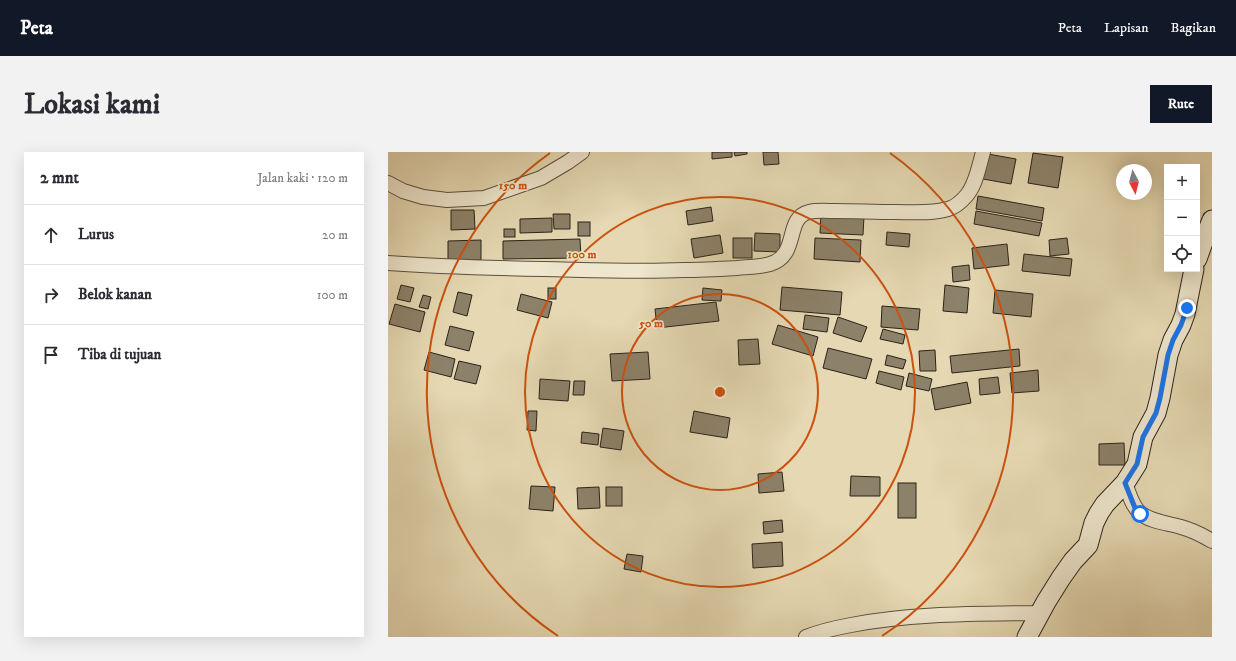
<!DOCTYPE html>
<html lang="id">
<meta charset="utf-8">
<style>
body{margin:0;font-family:"IM FELL DW Pica",serif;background:#f2f2f3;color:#2b2b33}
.controls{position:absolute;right:12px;top:12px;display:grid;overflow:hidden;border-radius:0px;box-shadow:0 4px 16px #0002}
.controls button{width:36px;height:36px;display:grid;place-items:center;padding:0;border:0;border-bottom:1px solid #e1e1e2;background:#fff;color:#2b2b33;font:20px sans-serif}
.compass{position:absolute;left:728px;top:12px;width:36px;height:36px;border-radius:50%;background:#fff;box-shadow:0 4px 16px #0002;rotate:173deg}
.stop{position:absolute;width:12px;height:12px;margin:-9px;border:3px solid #1a73e8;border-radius:50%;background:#fff}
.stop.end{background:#1a73e8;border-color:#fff;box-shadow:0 1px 4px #0008}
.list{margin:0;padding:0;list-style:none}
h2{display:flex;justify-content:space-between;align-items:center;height:52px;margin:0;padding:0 16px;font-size:17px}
h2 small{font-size:13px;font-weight:400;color:#7c7c81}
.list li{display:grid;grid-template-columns:26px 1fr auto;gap:12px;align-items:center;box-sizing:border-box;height:60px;padding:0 16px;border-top:1px solid #e1e1e2}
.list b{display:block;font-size:15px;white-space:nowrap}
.list em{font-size:13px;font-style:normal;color:#7c7c81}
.icon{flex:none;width:22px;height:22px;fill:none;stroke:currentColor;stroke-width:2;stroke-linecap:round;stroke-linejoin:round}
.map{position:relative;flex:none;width:824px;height:485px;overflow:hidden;border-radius:0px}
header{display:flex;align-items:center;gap:24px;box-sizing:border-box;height:56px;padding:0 20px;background:#111827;color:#fff}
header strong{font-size:19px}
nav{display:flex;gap:22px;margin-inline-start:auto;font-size:14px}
.intro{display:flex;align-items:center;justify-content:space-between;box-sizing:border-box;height:96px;padding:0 24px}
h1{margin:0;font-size:28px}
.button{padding:10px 18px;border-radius:0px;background:#111827;color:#fff;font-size:14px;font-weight:700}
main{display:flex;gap:24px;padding:0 24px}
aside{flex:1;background:#fff;border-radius:0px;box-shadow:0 4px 16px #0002}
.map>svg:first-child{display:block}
.building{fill:#8c8169;stroke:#2b221a}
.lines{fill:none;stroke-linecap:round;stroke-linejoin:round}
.street-casing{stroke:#5a5040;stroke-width:16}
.secondary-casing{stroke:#2b221a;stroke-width:21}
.street{stroke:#eee6cd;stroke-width:14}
.secondary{stroke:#eee6cd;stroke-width:19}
.route{stroke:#1a73e8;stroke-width:5}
.ring{fill:none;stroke:#cc510e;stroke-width:2}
.centre{fill:#cc510e;stroke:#eee6cd;stroke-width:2}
.ring-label{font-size:12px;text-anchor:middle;font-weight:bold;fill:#cc510e;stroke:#eee6cd;stroke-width:3;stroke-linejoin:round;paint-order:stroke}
</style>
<header>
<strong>Peta</strong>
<nav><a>Peta</a><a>Lapisan</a><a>Bagikan</a></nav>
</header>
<div class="intro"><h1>Lokasi kami</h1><a class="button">Rute</a></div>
<main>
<aside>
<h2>2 mnt<small>Jalan kaki · 120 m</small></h2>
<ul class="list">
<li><svg class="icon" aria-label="ahead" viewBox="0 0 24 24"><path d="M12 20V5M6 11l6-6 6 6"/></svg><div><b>Lurus</b></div><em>20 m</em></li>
<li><svg class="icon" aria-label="right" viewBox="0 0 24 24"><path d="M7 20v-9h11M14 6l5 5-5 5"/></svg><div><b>Belok kanan</b></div><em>100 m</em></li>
<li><svg class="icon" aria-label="arrive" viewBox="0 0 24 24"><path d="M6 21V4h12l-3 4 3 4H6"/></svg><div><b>Tiba di tujuan</b></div></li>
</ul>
</aside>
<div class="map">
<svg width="824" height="485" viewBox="0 0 824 485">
<rect width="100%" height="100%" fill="#e5d8b2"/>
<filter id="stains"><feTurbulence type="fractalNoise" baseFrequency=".005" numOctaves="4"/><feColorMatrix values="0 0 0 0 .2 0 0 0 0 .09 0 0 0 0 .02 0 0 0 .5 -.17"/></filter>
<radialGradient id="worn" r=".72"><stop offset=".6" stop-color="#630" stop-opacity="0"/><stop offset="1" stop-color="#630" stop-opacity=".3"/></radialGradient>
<g class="building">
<path d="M 324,0 L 344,0 L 344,5 L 324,7 Z"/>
<path d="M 346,0 L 359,0 L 359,2 L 347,4 Z"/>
<path d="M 375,0 L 390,0 L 391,12 L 376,13 Z"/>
<path d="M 645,1 L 675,5 L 670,36 L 640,31 Z"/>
<path d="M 600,2 L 628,7 L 623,32 L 595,27 Z"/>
<path d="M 590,44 L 656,56 L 654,69 L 588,57 Z"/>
<path d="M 323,55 L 325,69 L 300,73 L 298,59 Z"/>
<path d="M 63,58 L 86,58 L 87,77 L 63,78 Z"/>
<path d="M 588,59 L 654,71 L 651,84 L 586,72 Z"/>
<path d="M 433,61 L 476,64 L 475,83 L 432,81 Z"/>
<path d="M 165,62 L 182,62 L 182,77 L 166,77 Z"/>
<path d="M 164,66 L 164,80 L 132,81 L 132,67 Z"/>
<rect x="190" y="70" width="12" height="14"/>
<rect x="116" y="77" width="11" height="8"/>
<path d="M 499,80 L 522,82 L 521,95 L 498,93 Z"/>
<path d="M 367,81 L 392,82 L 392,100 L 366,99 Z"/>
<path d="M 332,83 L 335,101 L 306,106 L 303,87 Z"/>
<rect x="345" y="86" width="19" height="20"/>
<path d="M 427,86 L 473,88 L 472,110 L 426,107 Z"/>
<path d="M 679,86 L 681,102 L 662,104 L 661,88 Z"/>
<path d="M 192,87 L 193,106 L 115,107 L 115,89 Z"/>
<path d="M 93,88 L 93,108 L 60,109 L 60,89 Z"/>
<path d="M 619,92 L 621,113 L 586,117 L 584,96 Z"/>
<path d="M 636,102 L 684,107 L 682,124 L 634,119 Z"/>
<path d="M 581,113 L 582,128 L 565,130 L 564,115 Z"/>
<path d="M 13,133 L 26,136 L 22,150 L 9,147 Z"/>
<path d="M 557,133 L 581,136 L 579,161 L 555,159 Z"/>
<path d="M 394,135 L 454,140 L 452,163 L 392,158 Z"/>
<rect x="160" y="136" width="8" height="11"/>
<path d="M 315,136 L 334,138 L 333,149 L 314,148 Z"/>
<path d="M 607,138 L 645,142 L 643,165 L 605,161 Z"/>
<path d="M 70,140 L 84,143 L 79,164 L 65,160 Z"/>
<path d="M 133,142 L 164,150 L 160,166 L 129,158 Z"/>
<path d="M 35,143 L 43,145 L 40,157 L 31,155 Z"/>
<path d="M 328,150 L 331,169 L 269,176 L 267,157 Z"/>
<path d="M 7,152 L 37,160 L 32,180 L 1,172 Z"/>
<path d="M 494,154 L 532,157 L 530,178 L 493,175 Z"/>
<path d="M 417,163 L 441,166 L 439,180 L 415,177 Z"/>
<path d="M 450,165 L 479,175 L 473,190 L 445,181 Z"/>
<path d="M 390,173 L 430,185 L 425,204 L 384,192 Z"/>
<path d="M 62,174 L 86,180 L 81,199 L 57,193 Z"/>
<path d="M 495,177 L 517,183 L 515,192 L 492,187 Z"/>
<path d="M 370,187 L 372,212 L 351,213 L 350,188 Z"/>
<path d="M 440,196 L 484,207 L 478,227 L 435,216 Z"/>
<path d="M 631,197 L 632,214 L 564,221 L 562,204 Z"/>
<path d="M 547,198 L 548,219 L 532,219 L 531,199 Z"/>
<path d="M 41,200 L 67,207 L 63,225 L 36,218 Z"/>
<path d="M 260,200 L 262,227 L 224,229 L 222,202 Z"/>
<path d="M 499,203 L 518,208 L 515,217 L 497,213 Z"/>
<path d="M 71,209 L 93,214 L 88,232 L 66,227 Z"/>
<path d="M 650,218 L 651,239 L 624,241 L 622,221 Z"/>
<path d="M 491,219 L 516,225 L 513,238 L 488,231 Z"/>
<path d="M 521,221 L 544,227 L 541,239 L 518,234 Z"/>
<path d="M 610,225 L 612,241 L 592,243 L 591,227 Z"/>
<path d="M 152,227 L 182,229 L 180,249 L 151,247 Z"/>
<path d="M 186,229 L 197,229 L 196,243 L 185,243 Z"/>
<path d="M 579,230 L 583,251 L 547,258 L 543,237 Z"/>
<path d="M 140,259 L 149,259 L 148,279 L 139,278 Z"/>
<path d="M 306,259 L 342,266 L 339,286 L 302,280 Z"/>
<path d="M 215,276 L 236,279 L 233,298 L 212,295 Z"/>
<path d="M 194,280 L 211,282 L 210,293 L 193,291 Z"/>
<path d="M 736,291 L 737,313 L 711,313 L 711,292 Z"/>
<path d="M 394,320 L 396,339 L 371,341 L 370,322 Z"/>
<path d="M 463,324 L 492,325 L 492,344 L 462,344 Z"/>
<rect x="510" y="331" width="18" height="35"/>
<path d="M 143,334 L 167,335 L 165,359 L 141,357 Z"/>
<path d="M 211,335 L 212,356 L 190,357 L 189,336 Z"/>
<rect x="218" y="335" width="16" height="19"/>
<path d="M 394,368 L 395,380 L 376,382 L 375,370 Z"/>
<path d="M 394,390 L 395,414 L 365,416 L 364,392 Z"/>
<path d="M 239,402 L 255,404 L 253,420 L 236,417 Z"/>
</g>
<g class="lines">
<g class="street-casing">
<g id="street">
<path d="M 0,31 L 15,39 L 35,45 L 59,48 L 96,46 L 153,26 L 180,10 L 194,0"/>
<path d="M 0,111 C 52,115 104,116 156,117 C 203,118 249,120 296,118 C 313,118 331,117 349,116 C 359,115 371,115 382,112 C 412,103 396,66 421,60 C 429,58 439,59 447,59 C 467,59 487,60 507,60 C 524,60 543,62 560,57 C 567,55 574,49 579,43 C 588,32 591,14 595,0"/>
<path d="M 737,331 C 741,341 744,354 752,361 C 763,370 780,371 793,375 C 804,378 814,383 824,389"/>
<path d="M 418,485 C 433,479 447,476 463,473 C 525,461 589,462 652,461"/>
</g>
</g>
<g class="secondary-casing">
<g id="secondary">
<path d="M 809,107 L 814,93 L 824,68"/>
<path d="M 639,485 L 658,450 L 673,426 L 685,409 L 700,393 L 706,371 L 711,361 L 717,352 L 737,331 L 749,312 L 755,285 L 768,261 L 772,246 L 780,203 L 785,188 L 793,173 L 797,162 L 806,117"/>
</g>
</g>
<use href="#street" class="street"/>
<use href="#secondary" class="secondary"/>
</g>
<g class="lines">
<path class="route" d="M 752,362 L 747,356 L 737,331 L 749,312 L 755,285 L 768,261 L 772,246 L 780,203 L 785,188 L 793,173 L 799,156"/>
</g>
<g class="ring">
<circle cx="332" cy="240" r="98"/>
<circle cx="332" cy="240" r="195"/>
<path d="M170 484A293 293 0 0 1 162 1M502 1A293 293 0 0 1 494 484"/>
</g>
<circle cx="332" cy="240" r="6" class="centre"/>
<g class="ring-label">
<text x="125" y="37">150 m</text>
<text x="194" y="106">100 m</text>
<text x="263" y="175">50 m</text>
</g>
<rect width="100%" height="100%" filter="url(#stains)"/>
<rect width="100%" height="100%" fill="url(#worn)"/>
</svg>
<div class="controls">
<button>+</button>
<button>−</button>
<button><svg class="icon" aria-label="locate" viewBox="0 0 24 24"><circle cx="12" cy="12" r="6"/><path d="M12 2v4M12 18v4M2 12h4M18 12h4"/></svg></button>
</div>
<svg class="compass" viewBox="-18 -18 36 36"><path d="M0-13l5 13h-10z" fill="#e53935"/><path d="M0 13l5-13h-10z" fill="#7c7c81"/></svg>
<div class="stop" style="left:752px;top:362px"></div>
<div class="stop end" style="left:799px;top:156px"></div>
</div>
</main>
